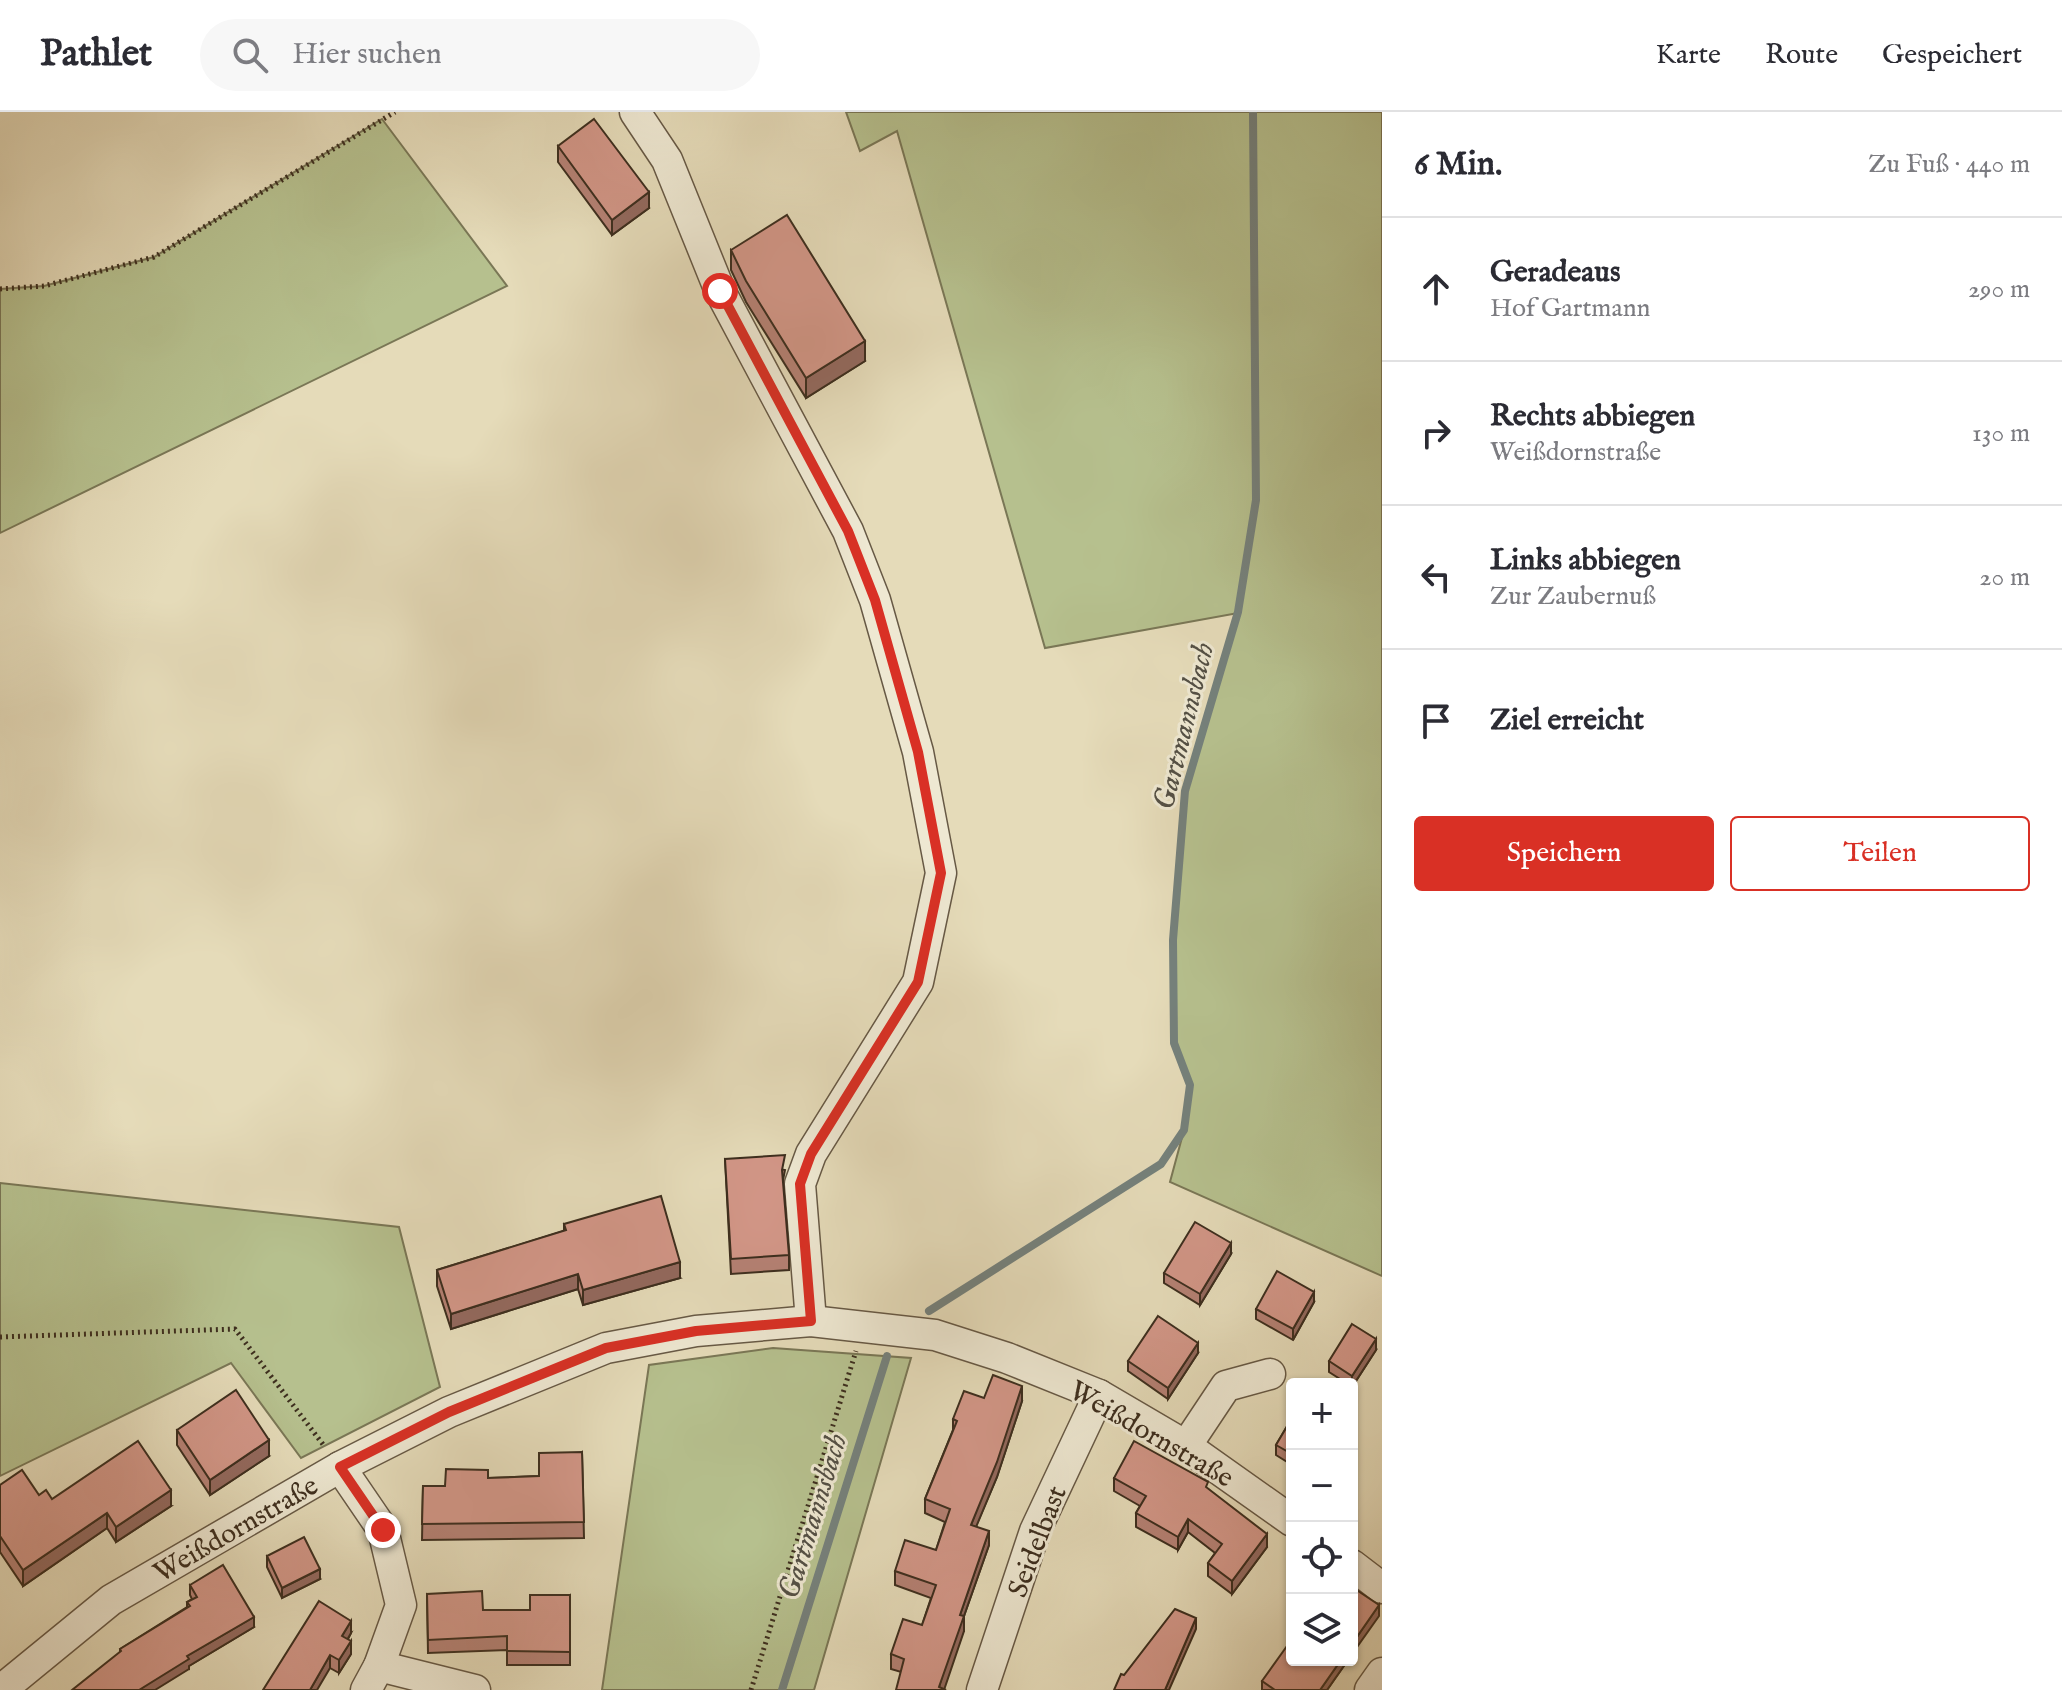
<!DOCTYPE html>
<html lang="de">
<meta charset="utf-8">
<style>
body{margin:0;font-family:"IM FELL English",serif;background:#f7f7f7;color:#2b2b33}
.controls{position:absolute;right:24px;bottom:24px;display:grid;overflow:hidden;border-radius:8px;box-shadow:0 2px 6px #0004}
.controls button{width:72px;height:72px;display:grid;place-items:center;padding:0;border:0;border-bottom:2px solid #e1e1e2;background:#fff;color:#2b2b33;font:40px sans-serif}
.stop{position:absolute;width:24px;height:24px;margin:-18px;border:6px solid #d93025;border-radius:50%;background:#fff}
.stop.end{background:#d93025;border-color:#fff;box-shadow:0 2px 8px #0008}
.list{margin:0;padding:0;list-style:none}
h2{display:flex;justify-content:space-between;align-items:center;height:104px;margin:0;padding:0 32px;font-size:34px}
h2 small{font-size:26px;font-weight:400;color:#7c7c81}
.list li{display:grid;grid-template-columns:52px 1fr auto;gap:24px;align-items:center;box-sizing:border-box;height:144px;padding:0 32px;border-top:2px solid #e1e1e2}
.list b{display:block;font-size:30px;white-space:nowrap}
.list p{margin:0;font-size:26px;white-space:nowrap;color:#7c7c81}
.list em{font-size:26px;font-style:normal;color:#7c7c81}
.actions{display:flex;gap:16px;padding:24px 32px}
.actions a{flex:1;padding:18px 0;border:2px solid #d93025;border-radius:8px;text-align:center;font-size:28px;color:#d93025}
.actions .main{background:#d93025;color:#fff}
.icon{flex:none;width:44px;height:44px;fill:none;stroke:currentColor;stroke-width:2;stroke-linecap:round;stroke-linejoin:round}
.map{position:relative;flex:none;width:1382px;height:1578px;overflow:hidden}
header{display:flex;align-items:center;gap:48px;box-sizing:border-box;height:112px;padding:0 40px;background:#fff;border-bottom:2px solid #e1e1e2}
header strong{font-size:38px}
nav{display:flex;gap:44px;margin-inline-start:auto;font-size:28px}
.search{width:560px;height:72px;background:#f7f7f7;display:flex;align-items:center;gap:20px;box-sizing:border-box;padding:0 28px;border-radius:44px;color:#7c7c81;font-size:30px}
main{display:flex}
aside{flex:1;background:#fff}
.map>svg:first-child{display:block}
.green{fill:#b6c08e;stroke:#7a7756;stroke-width:2}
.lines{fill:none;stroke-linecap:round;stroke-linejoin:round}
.stream{stroke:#75817c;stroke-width:8}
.minor-casing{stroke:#675945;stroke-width:33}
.path{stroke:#3d2e1e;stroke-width:5;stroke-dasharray:2 4;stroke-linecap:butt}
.minor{stroke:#eee8d2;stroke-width:30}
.wall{fill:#b58174;stroke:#3d2e1e;stroke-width:2}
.shaded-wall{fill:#93695e;stroke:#3d2e1e;stroke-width:2}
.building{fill:#d29687;stroke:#3d2e1e;stroke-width:2}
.route{stroke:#d93025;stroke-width:10}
.labels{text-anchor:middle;stroke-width:6;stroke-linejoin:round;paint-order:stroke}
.street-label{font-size:28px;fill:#3d2e1e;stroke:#eee8d2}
.water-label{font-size:30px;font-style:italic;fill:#545045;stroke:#eee8d2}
</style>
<header>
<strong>Pathlet</strong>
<div class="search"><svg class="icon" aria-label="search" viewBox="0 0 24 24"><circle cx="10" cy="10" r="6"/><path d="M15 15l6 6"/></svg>Hier suchen</div>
<nav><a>Karte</a><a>Route</a><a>Gespeichert</a></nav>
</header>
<main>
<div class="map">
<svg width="1382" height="1578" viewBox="0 0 1382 1578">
<rect width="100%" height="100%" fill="#e5dbb9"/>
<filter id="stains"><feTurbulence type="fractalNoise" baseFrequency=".0025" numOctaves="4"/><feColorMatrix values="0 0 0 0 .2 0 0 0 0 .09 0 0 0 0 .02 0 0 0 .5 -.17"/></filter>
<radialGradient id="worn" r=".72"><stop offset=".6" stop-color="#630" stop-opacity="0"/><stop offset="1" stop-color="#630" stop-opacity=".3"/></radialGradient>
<g class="green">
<path d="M 846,0 L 1382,0 L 1382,1164 L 1170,1070 L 1184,1018 L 1190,973 L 1174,931 L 1173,828 L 1185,679 L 1238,501 L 1045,536 L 897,19 L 860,39 Z"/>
<path d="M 382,7 L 507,174 L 0,421 L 0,177 L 44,174 L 154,145 Z"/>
<path d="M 0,1071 L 399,1115 L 440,1275 L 301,1346 L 231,1251 L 0,1364 Z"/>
<path d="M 773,1236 L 911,1246 L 814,1578 L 602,1578 L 649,1253 Z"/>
</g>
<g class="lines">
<g class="stream">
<path d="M 929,1199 L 1161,1052 L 1184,1018 L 1190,973 L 1174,931 L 1173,828 L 1185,679 L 1238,500 L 1256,388 L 1253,0"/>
<path d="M 782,1578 L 887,1244"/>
</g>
<g class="minor-casing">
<g id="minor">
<path d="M 635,0 L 667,48 L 720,179 L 848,419 L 875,488 L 918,640 L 941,761 L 918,870 L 811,1042 L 800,1072 L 811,1209"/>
<path d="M 1186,1334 L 1226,1274 L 1270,1262"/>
<path d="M 340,1355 L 383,1418 L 401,1493 L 379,1554 L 366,1578"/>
<path d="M 1352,1453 L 1382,1476"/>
<path d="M 379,1554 L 475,1578"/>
<path d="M 1,1578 L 111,1488 L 340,1355 L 449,1300 L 606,1236 L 696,1219 L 811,1209 L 935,1223 L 1007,1246 L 1099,1283 L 1186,1334 L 1292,1409"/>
<path d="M 982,1578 L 1035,1419 L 1099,1283"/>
<path d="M 1370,1578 L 1382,1561"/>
</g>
</g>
<g class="path">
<path d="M 0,177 L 44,174 L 154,145 L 395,0"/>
<path d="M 0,1225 L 235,1217 L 325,1335"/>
<path d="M 751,1578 L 856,1239"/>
</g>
<use href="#minor" class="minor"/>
</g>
<g class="wall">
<path d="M 558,34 L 649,96 L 612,123 L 558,50 Z"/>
<path d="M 731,138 L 865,249 L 806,286 L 746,190 L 731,158 Z"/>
<path d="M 725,1047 L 785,1058 L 783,1068 L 789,1143 L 789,1158 L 731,1162 Z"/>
<path d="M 564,1112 L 680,1166 L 583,1193 L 578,1177 L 451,1217 L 437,1174 L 437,1158 L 564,1119 Z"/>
<path d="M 1231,1142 L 1200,1193 L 1164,1171 L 1164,1161 Z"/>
<path d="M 1314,1190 L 1293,1228 L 1256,1207 L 1256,1197 Z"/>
<path d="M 1376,1238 L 1352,1275 L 1352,1272 L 1348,1272 L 1329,1260 L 1329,1249 Z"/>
<path d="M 1198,1241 L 1168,1287 L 1128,1259 L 1128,1249 Z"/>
<path d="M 984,1286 L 1022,1289 L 997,1365 L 976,1414 L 989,1433 L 964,1504 L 964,1519 L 901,1560 L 891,1557 L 891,1542 L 922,1513 L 931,1486 L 895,1473 L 895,1459 L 936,1438 L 945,1410 L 925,1401 L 925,1387 L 953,1318 L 953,1307 Z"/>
<path d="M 1292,1306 L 1292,1353 L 1276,1343 L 1276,1333 Z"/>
<path d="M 177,1318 L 269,1344 L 210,1383 L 177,1333 Z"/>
<path d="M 582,1340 L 584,1426 L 422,1428 L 423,1374 L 445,1374 L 488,1366 L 539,1364 Z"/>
<path d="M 1114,1366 L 1208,1377 L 1267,1435 L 1232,1482 L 1208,1464 L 1208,1451 L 1215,1441 L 1188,1420 L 1178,1438 L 1136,1415 L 1136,1401 L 1140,1394 L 1114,1379 Z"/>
<path d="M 0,1373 L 52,1387 L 171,1394 L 116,1430 L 107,1416 L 23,1474 L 0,1440 Z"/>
<path d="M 267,1444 L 320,1467 L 282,1486 L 267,1455 Z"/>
<path d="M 190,1473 L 254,1515 L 189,1554 L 189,1557 L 120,1540 L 120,1537 L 187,1495 L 187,1490 L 192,1487 L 190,1483 Z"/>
<path d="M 427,1482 L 483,1498 L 530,1498 L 570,1483 L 570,1553 L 507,1553 L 507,1538 L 428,1541 Z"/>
<path d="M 351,1521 L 348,1527 L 351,1542 L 339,1561 L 330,1556 L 263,1578 Z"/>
<path d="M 1292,1548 L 1348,1548 L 1327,1578 L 1262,1578 L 1262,1569 Z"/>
</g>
<g class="shaded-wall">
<path d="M 649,80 L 649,96 L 612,123 L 612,108 Z"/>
<path d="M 865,229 L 865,249 L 806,286 L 806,266 Z"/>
<path d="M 1231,1131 L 1231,1142 L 1200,1193 L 1200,1182 Z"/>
<path d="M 680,1150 L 680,1166 L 583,1193 L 583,1178 Z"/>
<path d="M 578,1162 L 578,1177 L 451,1217 L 451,1202 Z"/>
<path d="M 1314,1180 L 1314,1190 L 1293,1228 L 1293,1217 Z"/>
<path d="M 1376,1227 L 1376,1238 L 1352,1275 L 1352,1264 Z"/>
<path d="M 1198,1231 L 1198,1241 L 1168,1287 L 1168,1276 Z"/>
<path d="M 1022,1274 L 1022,1289 L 997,1365 L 971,1427 L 971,1413 Z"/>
<path d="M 269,1328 L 269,1344 L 210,1383 L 210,1368 Z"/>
<path d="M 171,1378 L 171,1394 L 116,1430 L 116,1415 Z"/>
<path d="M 107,1401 L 107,1416 L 23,1474 L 23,1458 Z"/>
<path d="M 1188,1407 L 1188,1420 L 1178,1438 L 1178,1425 Z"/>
<path d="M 989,1419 L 989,1433 L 964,1504 L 964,1519 L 944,1578 L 939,1575 L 960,1503 Z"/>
<path d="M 1267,1422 L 1267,1435 L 1232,1482 L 1232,1469 Z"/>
<path d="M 320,1457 L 320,1467 L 282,1486 L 282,1476 Z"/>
<path d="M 1379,1493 L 1379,1504 L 1352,1542 L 1352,1532 Z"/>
<path d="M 254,1505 L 254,1515 L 189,1554 L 189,1557 L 155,1578 L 139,1578 L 187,1544 Z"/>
<path d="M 1196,1506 L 1196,1517 L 1169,1578 L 1165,1578 Z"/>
<path d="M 351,1509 L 351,1521 L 342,1537 L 342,1524 Z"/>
<path d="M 351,1529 L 351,1542 L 339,1561 L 339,1548 Z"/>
<path d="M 330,1543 L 330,1556 L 317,1578 L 310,1578 Z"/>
<path d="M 1341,1548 L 1348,1548 L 1327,1578 L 1320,1578 Z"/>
</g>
<g class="building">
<path d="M 594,7 L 649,80 L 612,108 L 558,34 Z"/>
<path d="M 787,103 L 865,229 L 806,266 L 746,169 L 731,138 Z"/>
<path d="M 785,1043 L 782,1058 L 789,1143 L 731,1147 L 725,1047 Z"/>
<path d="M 661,1084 L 680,1150 L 583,1178 L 578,1162 L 451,1202 L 437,1158 L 566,1118 L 564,1112 Z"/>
<path d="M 1195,1110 L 1231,1131 L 1200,1182 L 1164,1161 Z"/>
<path d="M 1277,1159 L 1314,1180 L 1293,1217 L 1256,1197 Z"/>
<path d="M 1158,1204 L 1198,1231 L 1168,1276 L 1128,1249 Z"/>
<path d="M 1352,1212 L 1376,1227 L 1352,1264 L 1329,1249 Z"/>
<path d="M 993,1263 L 1022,1274 L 997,1350 L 971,1413 L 989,1419 L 960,1503 L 964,1504 L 939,1575 L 946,1578 L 896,1578 L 904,1547 L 891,1542 L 903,1507 L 922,1513 L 936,1473 L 895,1459 L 905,1428 L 936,1438 L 950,1397 L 925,1387 L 957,1309 L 953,1307 L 964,1279 L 984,1286 Z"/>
<path d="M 236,1278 L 269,1328 L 210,1368 L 177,1318 Z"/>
<path d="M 1292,1306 L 1292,1342 L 1276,1333 Z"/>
<path d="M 138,1329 L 171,1378 L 116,1415 L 107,1401 L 23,1458 L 0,1424 L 0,1373 L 22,1358 L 39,1383 L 46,1378 L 52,1387 Z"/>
<path d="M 1134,1329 L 1208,1370 L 1206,1375 L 1267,1422 L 1232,1469 L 1208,1451 L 1222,1432 L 1188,1407 L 1178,1425 L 1136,1401 L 1146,1384 L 1114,1366 Z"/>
<path d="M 582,1340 L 584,1410 L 422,1412 L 423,1374 L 445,1374 L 446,1357 L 488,1358 L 488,1366 L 539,1364 L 539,1341 Z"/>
<path d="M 304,1425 L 320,1457 L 282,1476 L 267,1444 Z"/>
<path d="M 223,1453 L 254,1505 L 187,1544 L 189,1547 L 139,1578 L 72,1578 L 121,1539 L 120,1537 L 190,1494 L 187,1490 L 197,1485 L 190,1473 Z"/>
<path d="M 1352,1475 L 1379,1493 L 1352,1532 Z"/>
<path d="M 482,1479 L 483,1498 L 530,1498 L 530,1483 L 570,1483 L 570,1540 L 507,1539 L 507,1524 L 428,1528 L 427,1482 Z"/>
<path d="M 319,1489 L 351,1509 L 342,1524 L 351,1529 L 339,1548 L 330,1543 L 310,1578 L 263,1578 Z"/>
<path d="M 1175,1497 L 1196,1506 L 1165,1578 L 1114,1578 L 1121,1562 L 1124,1563 Z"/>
<path d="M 1292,1527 L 1292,1548 L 1341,1548 L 1320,1578 L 1275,1578 L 1262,1569 Z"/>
</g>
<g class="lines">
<path class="route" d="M 383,1418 L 340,1355 L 449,1300 L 606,1236 L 696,1219 L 811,1209 L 800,1072 L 811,1042 L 918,870 L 941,761 L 918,640 L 875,488 L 848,419 L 720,179"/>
</g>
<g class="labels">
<g class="street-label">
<text transform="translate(1152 1321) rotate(30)" y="10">Weißdornstraße</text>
<text transform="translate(235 1416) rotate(-30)" y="10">Weißdornstraße</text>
<text transform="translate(1036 1429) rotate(-69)" y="10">Seidelbast</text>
</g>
<g class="water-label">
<text transform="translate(1183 614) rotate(-76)" y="10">Gartmannsbach</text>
<text transform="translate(812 1404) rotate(-73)" y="10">Gartmannsbach</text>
</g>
</g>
<rect width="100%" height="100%" filter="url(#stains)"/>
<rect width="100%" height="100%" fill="url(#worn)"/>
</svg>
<div class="controls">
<button>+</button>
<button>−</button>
<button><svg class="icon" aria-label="locate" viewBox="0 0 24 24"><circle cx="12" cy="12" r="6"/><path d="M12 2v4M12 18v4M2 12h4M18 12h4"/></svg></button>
<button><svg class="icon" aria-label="layers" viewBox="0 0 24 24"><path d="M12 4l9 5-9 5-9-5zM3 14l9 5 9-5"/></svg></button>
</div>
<div class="stop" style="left:720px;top:179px"></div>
<div class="stop end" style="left:383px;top:1418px"></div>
</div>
<aside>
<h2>6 Min.<small>Zu Fuß · 440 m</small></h2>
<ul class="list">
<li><svg class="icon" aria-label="ahead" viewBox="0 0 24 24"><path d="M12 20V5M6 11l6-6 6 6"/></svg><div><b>Geradeaus</b><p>Hof Gartmann</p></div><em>290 m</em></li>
<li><svg class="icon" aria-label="right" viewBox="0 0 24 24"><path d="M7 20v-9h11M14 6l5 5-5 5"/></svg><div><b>Rechts abbiegen</b><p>Weißdornstraße</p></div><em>130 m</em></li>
<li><svg class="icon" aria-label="left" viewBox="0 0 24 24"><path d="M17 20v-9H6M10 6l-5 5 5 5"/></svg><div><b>Links abbiegen</b><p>Zur Zaubernuß</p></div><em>20 m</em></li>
<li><svg class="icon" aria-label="arrive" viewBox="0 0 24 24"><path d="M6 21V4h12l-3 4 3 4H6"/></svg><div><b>Ziel erreicht</b></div></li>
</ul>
<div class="actions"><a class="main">Speichern</a><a>Teilen</a></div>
</aside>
</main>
